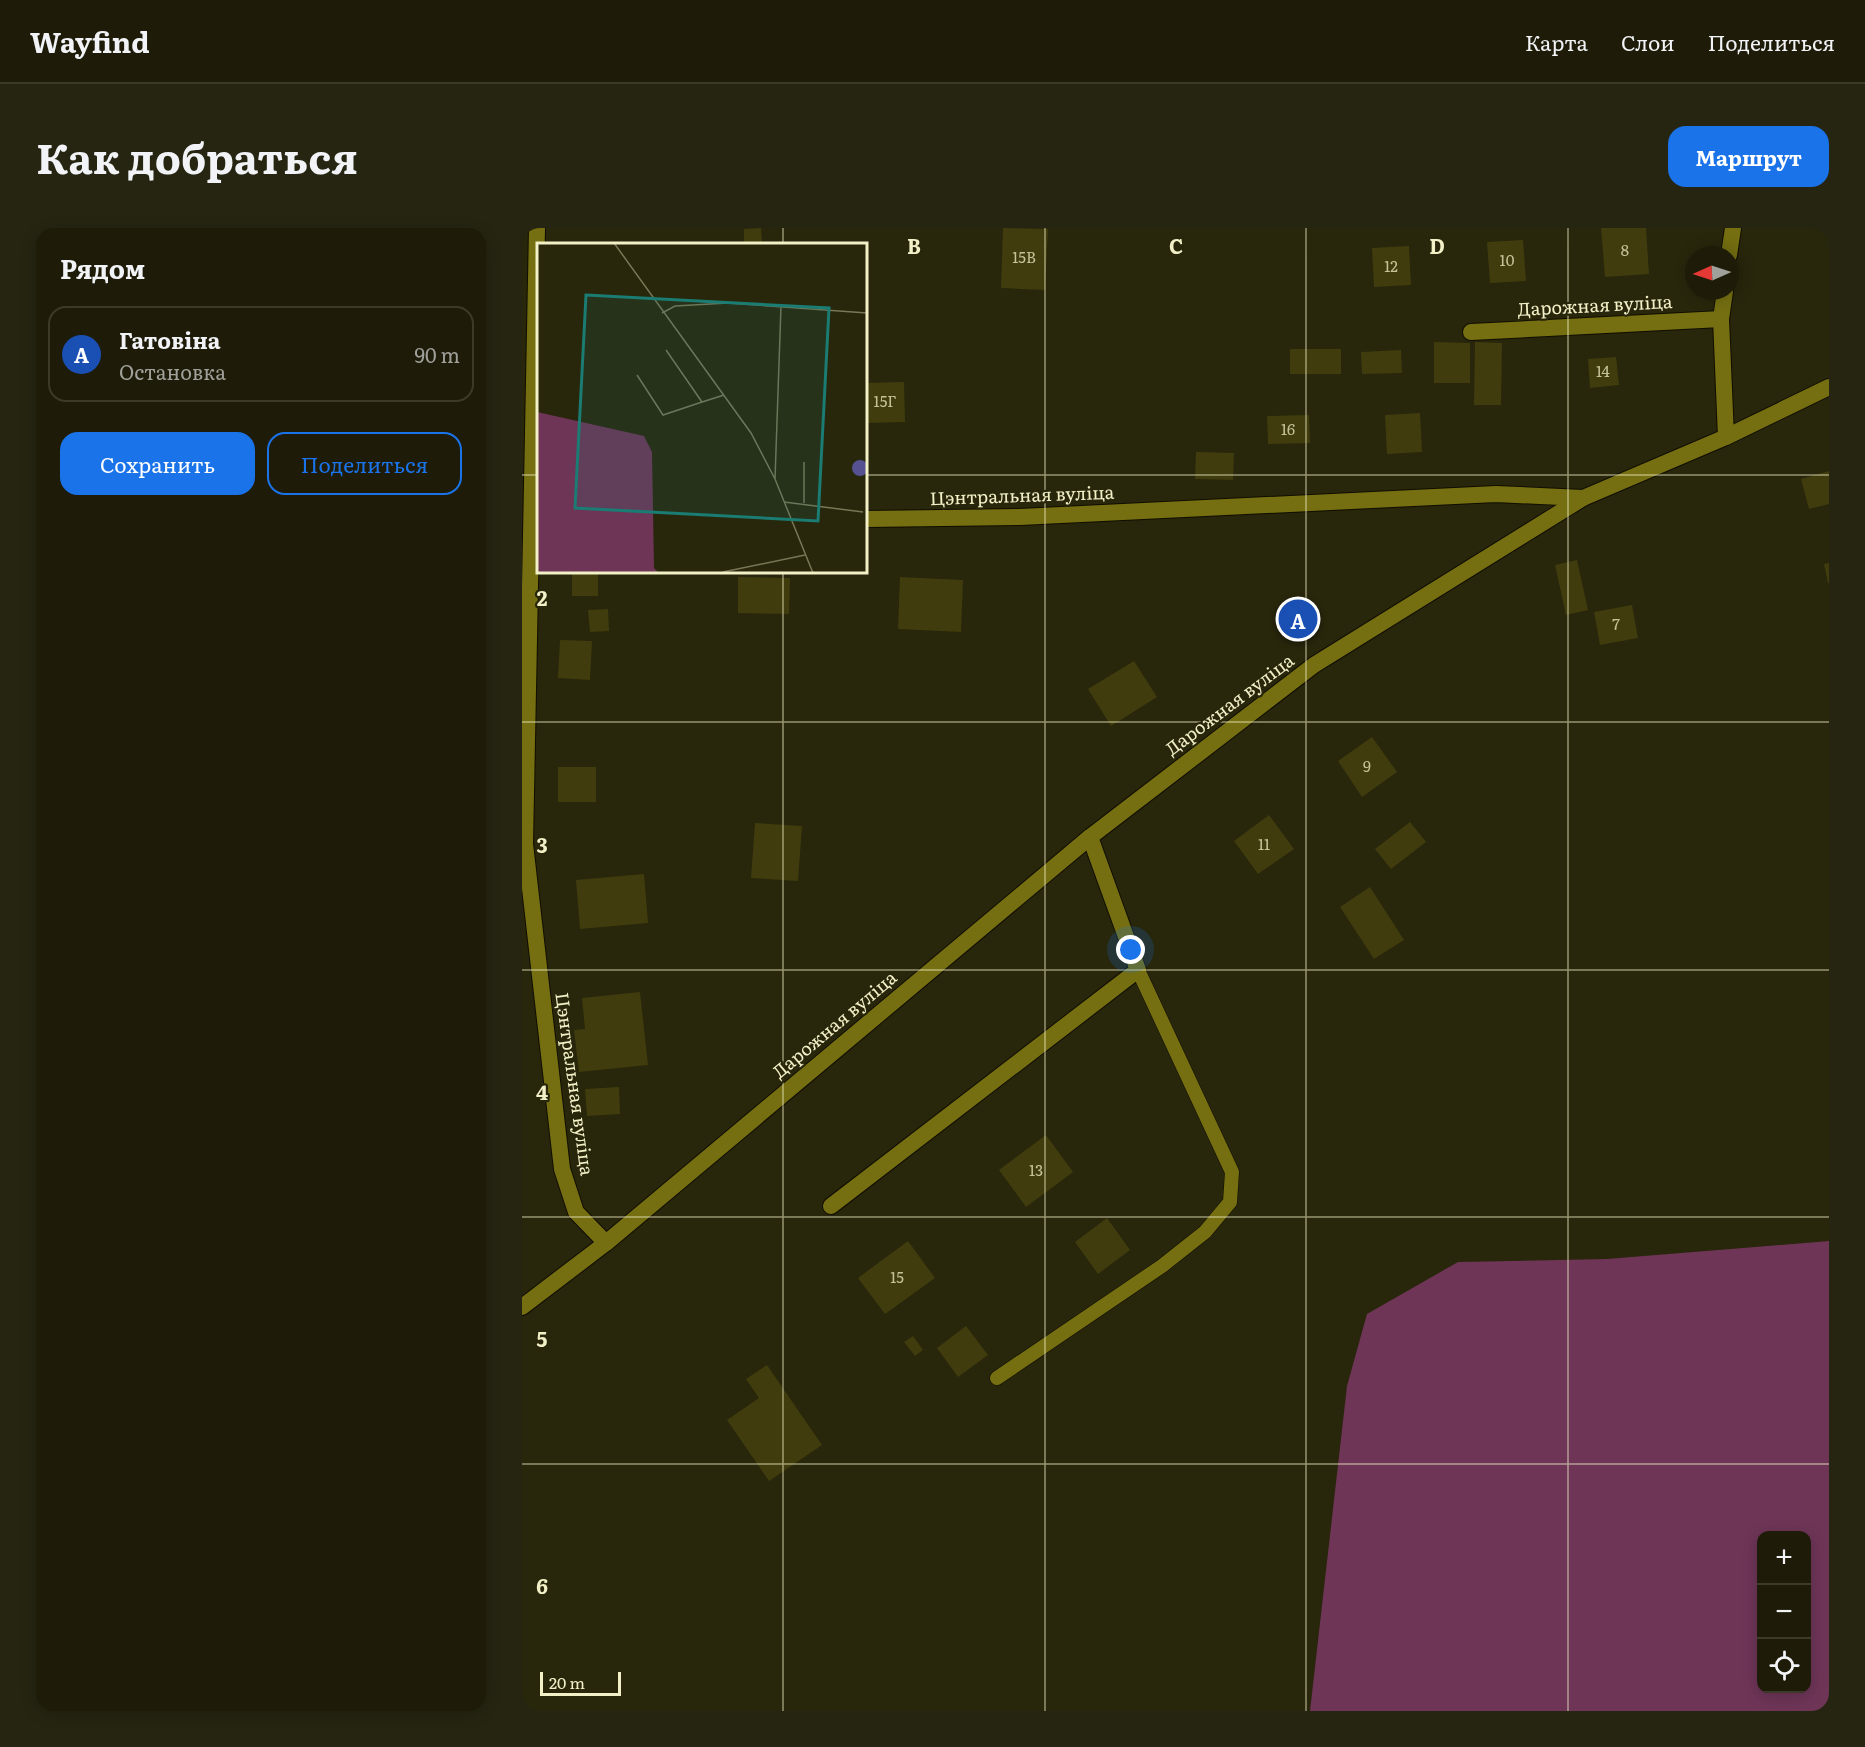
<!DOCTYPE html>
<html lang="ru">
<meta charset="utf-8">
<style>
body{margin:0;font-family:Literata,serif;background:#262512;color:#f1f3f6}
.controls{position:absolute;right:18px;bottom:18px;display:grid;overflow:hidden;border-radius:12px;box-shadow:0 3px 15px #0003}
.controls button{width:54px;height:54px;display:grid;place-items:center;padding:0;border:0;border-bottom:2px solid #3c3a29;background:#1e1c08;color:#f1f3f6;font:30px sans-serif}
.compass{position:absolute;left:1163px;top:18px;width:54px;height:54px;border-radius:50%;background:#1e1c08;box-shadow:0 3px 15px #0003;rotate:267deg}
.scale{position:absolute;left:18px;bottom:15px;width:81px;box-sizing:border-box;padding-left:6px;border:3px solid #f2f0c7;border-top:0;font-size:16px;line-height:21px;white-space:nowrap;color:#f2f0c7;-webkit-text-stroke:4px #28260b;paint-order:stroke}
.you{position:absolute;left:609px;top:722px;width:21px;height:21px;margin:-15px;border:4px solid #fff;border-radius:50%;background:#1a73e8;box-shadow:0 0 0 9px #1a73e833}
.badge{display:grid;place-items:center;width:39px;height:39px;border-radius:50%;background:#1a73e8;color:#fff;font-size:20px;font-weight:700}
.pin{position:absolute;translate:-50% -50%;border:3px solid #fff;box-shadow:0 2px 6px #0006}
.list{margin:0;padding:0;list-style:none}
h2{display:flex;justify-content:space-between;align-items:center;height:78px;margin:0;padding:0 24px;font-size:26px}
h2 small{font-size:20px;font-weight:400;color:#a1a19c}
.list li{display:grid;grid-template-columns:39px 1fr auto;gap:18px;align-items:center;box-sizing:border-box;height:96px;margin:0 12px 12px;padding:0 12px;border:2px solid #3c3a29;border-radius:18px}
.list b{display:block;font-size:22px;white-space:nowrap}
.list p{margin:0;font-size:20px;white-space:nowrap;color:#a1a19c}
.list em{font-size:20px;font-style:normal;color:#a1a19c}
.actions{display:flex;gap:12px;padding:18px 24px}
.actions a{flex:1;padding:14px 0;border:2px solid #1a73e8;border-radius:18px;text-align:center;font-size:21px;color:#1a73e8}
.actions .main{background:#1a73e8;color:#fff}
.icon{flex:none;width:33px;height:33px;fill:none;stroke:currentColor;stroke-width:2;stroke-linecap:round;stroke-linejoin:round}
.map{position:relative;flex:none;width:1307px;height:1483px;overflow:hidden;border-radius:18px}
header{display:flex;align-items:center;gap:36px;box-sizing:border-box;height:84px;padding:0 30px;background:#1e1c08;border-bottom:2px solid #3c3a29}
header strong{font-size:28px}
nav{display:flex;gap:33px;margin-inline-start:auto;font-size:21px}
.intro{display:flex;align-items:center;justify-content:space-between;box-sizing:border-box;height:144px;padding:0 36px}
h1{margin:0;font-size:42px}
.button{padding:15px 27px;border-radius:18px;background:#1a73e8;color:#fff;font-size:21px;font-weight:700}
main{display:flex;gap:36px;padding:0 36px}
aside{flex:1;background:#1e1c08;border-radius:18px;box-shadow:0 3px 15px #0003}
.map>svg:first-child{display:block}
.green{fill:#6e3557;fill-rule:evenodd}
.building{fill:#403c0e}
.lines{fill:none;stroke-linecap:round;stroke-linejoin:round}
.service-casing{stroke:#110e00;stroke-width:15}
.minor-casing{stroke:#110e00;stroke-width:18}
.tertiary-casing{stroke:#110e00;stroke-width:18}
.service{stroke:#756f11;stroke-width:14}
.minor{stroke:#756f11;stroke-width:16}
.tertiary{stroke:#756f11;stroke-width:16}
.grid{fill:none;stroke:#f2f0c7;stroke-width:1.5;stroke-opacity:0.55}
.labels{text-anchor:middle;stroke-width:4.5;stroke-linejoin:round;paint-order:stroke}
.number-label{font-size:15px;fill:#c6c399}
.street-label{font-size:18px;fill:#f2f0c7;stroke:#28260b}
.inset-road{fill:none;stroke:#797756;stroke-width:1.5}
.view{fill:#1a7c72;fill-opacity:0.15;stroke:#1a7c72;stroke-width:3}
.inset-edge{fill:none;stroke:#f2f0c7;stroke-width:3}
.grid-label{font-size:20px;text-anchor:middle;font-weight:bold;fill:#f2f0c7;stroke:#28260b;stroke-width:4.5;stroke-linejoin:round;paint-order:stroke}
</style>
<header>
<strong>Wayfind</strong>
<nav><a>Карта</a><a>Слои</a><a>Поделиться</a></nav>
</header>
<div class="intro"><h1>Как добраться</h1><a class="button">Маршрут</a></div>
<main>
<aside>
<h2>Рядом<small></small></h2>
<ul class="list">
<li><span class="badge" style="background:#1a4fb4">A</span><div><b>Гатовіна</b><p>Остановка</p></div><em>90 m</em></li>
</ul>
<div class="actions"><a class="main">Сохранить</a><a>Поделиться</a></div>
</aside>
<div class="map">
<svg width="1307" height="1483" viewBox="0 0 1307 1483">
<rect width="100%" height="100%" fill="#28260b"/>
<path class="green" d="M 1307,1013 L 1307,1483 L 788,1483 L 825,1158 L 845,1086 L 936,1034 L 1085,1031 ZM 1240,1308 L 1284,1308 L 1284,1460 L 1240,1460 Z"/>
<g class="building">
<path d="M 239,0 L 240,16 L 222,16 L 222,1 Z"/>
<path d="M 481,0 L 526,1 L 523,62 L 479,60 Z"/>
<path d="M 1079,0 L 1124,0 L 1127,46 L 1083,49 Z"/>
<path d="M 1001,12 L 1004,53 L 968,55 L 965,14 Z"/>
<path d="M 887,18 L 889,57 L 852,59 L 850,20 Z"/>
<path d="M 912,114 L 948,115 L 948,155 L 912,155 Z"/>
<path d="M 953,114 L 980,115 L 979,177 L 952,177 Z"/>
<rect x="768" y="121" width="51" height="25"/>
<path d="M 879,122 L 880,145 L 840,146 L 839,124 Z"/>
<path d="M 1094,129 L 1097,157 L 1068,160 L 1066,131 Z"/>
<path d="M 382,154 L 383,194 L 344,195 L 344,155 Z"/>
<path d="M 898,185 L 900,224 L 865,226 L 863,187 Z"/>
<path d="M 787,187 L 788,215 L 746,216 L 745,188 Z"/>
<path d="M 674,224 L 712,225 L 711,252 L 673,251 Z"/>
<path d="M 1307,243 L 1307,276 L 1287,281 L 1279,251 Z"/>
<path d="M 1055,332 L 1066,382 L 1044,387 L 1033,337 Z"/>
<path d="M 1307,335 L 1307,355 L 1306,355 L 1302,336 Z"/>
<rect x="50" y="344" width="26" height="24"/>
<path d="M 216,349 L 268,350 L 267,386 L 216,385 Z"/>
<path d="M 378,349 L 441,352 L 439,404 L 376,401 Z"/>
<path d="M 1110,377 L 1116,410 L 1078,417 L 1072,384 Z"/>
<path d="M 86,381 L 87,403 L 68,404 L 66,382 Z"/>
<path d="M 38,412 L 70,413 L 68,452 L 36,450 Z"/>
<path d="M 612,433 L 635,469 L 589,498 L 566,461 Z"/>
<path d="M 850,509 L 875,544 L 840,569 L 816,533 Z"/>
<rect x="36" y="539" width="38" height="35"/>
<path d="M 747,587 L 772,621 L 736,646 L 712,613 Z"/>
<path d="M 888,594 L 904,614 L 869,641 L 853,621 Z"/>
<path d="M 233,595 L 280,598 L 276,653 L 229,650 Z"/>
<path d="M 122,646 L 126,695 L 58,701 L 54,652 Z"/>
<path d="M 848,659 L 882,712 L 852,731 L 818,679 Z"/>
<path d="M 118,764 L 126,837 L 57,844 L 52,802 L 63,801 L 60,770 Z"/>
<path d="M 97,859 L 98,886 L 65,888 L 63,861 Z"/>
<path d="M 524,907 L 551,944 L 504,979 L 477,942 Z"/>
<path d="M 585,990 L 608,1022 L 576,1046 L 553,1014 Z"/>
<path d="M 386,1013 L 413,1050 L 363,1086 L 336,1050 Z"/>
<path d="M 444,1098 L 466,1127 L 436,1149 L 415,1120 Z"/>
<path d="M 391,1108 L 401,1122 L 393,1128 L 382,1114 Z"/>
<path d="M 245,1137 L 300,1217 L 247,1253 L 205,1192 L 237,1170 L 224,1151 Z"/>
</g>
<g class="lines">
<g class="service-casing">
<path id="service" d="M 475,1150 L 640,1038 L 683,1004 L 708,974 L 710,944 L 616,742"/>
</g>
<g class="minor-casing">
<g id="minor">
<path d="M 15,0 L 3,616 L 40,941 L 54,984 L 84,1015"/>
<path d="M 1207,27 L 1211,0"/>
<path d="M 1203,63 L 1199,91 L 1204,209"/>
<path d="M 949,104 L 1199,91"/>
<path d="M 344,291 L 498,289 L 974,266 L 1061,270"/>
<path d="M 309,978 L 616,742 L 568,609"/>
</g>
</g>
<g class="tertiary-casing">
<path id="tertiary" d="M 0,1079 L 84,1015 L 568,609 L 792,437 L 1061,270 L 1204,209 L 1307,159"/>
</g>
<use href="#service" class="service"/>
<use href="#minor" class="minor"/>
<use href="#tertiary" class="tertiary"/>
</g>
<path class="grid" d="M 261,0 L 261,16M 523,0 L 523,1483M 784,0 L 784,1483M 1046,0 L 1046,1483M 0,247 L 16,247M 344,247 L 1307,247M 261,344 L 261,1483M 0,494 L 1307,494M 0,742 L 1307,742M 0,989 L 1307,989M 0,1236 L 1307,1236"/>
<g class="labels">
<g class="number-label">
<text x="1103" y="28">8</text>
<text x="502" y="35">15В</text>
<text x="985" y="38">10</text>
<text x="869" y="44">12</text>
<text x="1081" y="149">14</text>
<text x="363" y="179">15Г</text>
<text x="766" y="207">16</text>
<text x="1094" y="402">7</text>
<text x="845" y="544">9</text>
<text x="742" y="622">11</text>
<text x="514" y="948">13</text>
<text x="375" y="1055">15</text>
</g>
<g class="street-label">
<text transform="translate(1073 78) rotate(-3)" y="6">Дарожная вуліца</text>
<text transform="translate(500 268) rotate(-2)" y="6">Цэнтральная вуліца</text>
<text transform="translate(708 477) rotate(-37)" y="6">Дарожная вуліца</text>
<text transform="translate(313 797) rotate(-40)" y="6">Дарожная вуліца</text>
<text transform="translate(52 856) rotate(82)" y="6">Цэнтральная вуліца</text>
</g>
</g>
<g transform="translate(15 15)">
<rect width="330" height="330" fill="#28260b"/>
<path d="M 0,169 L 107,193 L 115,209 L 117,325 L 122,330 L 0,330 Z" fill="#6e3557"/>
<path d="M315 225a8 8 0 1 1 16 0a8 8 0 1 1-16 0Z" fill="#565191"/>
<path class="inset-road" d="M 77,0 L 214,190 L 238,236 L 276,330M 125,70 L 138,63 L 191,60 L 330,70M 129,107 L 165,159 L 187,152M 100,132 L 126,172 L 165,159M 238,236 L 244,63M 247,259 L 326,269M 267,260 L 267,219M 186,329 L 268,312"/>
<path class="view" d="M 49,52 L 292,65 L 281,278 L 38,265 Z"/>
<rect width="330" height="330" class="inset-edge"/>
</g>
<g class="grid-label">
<text x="392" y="26">B</text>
<text x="654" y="26">C</text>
<text x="915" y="26">D</text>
<text x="20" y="378">2</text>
<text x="20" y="625">3</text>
<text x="20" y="872">4</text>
<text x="20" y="1119">5</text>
<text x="20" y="1366">6</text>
</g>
</svg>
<div class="controls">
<button>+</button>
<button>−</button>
<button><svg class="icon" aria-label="locate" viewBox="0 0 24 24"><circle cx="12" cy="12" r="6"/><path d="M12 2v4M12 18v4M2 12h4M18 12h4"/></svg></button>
</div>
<svg class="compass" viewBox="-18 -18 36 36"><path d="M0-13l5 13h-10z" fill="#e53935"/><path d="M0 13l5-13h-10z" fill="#a1a19c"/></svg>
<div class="scale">20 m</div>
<div class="you"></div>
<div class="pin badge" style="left:776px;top:391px;background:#1a4fb4">A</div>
</div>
</main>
